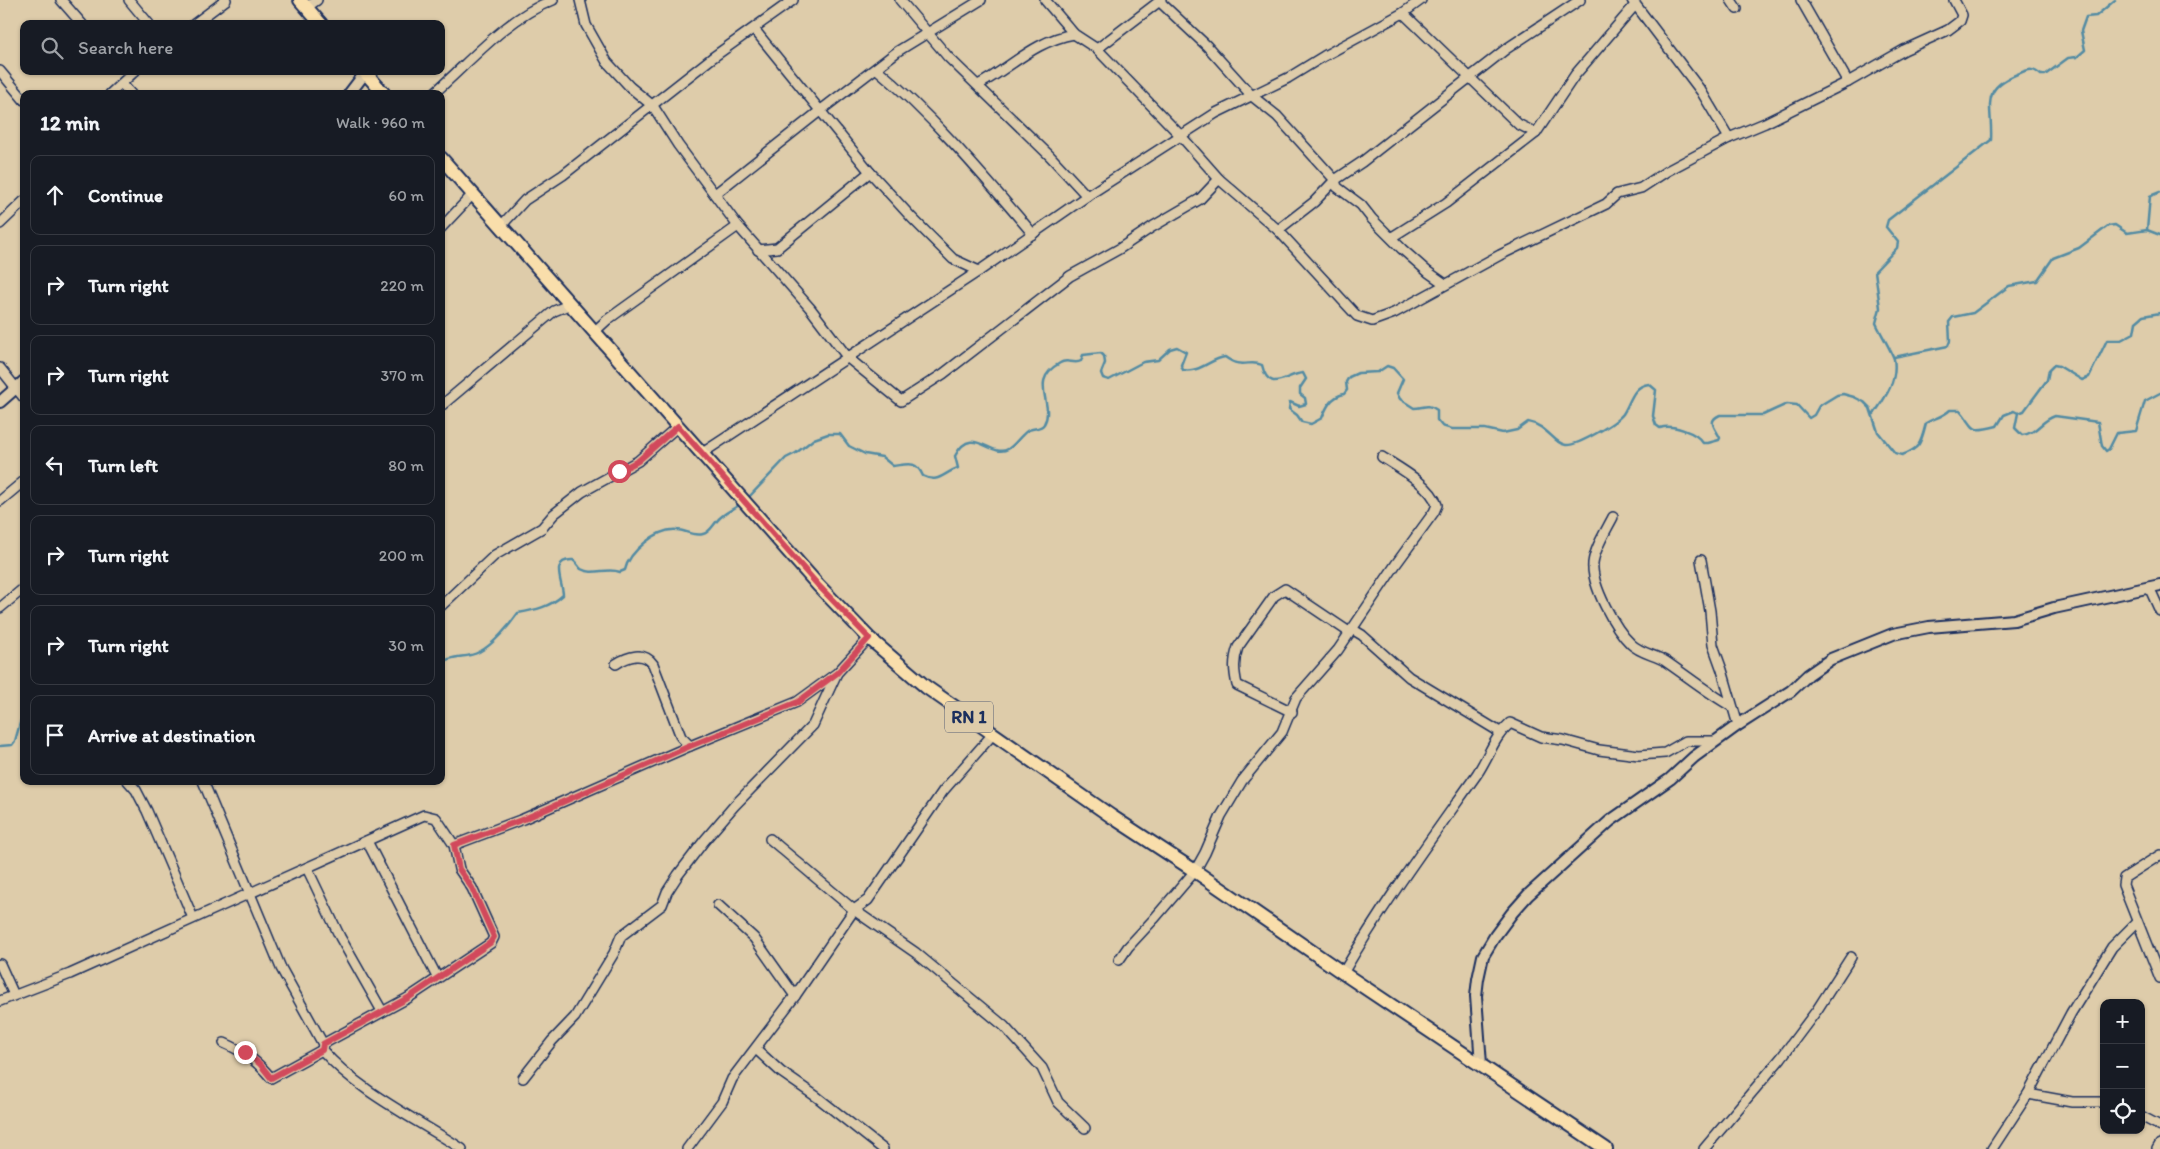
<!DOCTYPE html>
<meta charset="utf-8">
<style>
body{margin:0;font-family:Itim,sans-serif;background:#242831;color:#f1f3f6}
.controls{position:absolute;right:15px;bottom:15px;display:grid;overflow:hidden;border-radius:10px;box-shadow:0 1px 4px #0004}
.controls button{width:45px;height:45px;display:grid;place-items:center;padding:0;border:0;border-bottom:1px solid #363941;background:#171b24;color:#f1f3f6;font:25px sans-serif}
.stop{position:absolute;width:15px;height:15px;margin:-11px;border:4px solid #d1495b;border-radius:50%;background:#fff}
.stop.end{background:#d1495b;border-color:#fff;box-shadow:0 1px 5px #0008}
.list{margin:0;padding:0;list-style:none}
h2{display:flex;justify-content:space-between;align-items:center;height:65px;margin:0;padding:0 20px;font-size:21px}
h2 small{font-size:16px;font-weight:400;color:#9ea1a6}
.list li{display:grid;grid-template-columns:32px 1fr auto;gap:15px;align-items:center;box-sizing:border-box;height:80px;margin:0 10px 10px;padding:0 10px;border:1px solid #363941;border-radius:10px}
.list b{display:block;font-size:19px;white-space:nowrap}
.list em{font-size:16px;font-style:normal;color:#9ea1a6}
.icon{flex:none;width:28px;height:28px;fill:none;stroke:currentColor;stroke-width:2;stroke-linecap:round;stroke-linejoin:round}
.map{position:relative;flex:none;width:2160px;height:1149px;overflow:hidden}
.search{position:absolute;background:#171b24;box-shadow:0 1px 4px #0004;left:20px;top:20px;width:425px;height:55px;display:flex;align-items:center;gap:12px;box-sizing:border-box;padding:0 18px;border-radius:10px;color:#9ea1a6;font-size:19px}
.panel{position:absolute;background:#171b24;box-shadow:0 1px 4px #0004;left:20px;top:90px;width:425px;height:695px;border-radius:10px}
.map>svg:first-child{display:block}
.lines{fill:none;stroke-linecap:round;stroke-linejoin:round}
.stream{stroke:#538ba3;stroke-width:2.5}
.minor-casing{stroke:#1b2f5e;stroke-width:12}
.tertiary-casing{stroke:#1b2f5e;stroke-width:14}
.primary-casing{stroke:#1b2f5e;stroke-width:16}
.minor{stroke:#deccaa;stroke-width:9}
.tertiary{stroke:#deccaa;stroke-width:10}
.primary{stroke:#f9deab;stroke-width:12}
.route{stroke:#d1495b;stroke-width:6}
.labels{text-anchor:middle;stroke-width:4;stroke-linejoin:round;paint-order:stroke}
.shield{fill:#deccaa;stroke:#565e75;stroke-width:1}
.shield-label{font-size:18px;font-weight:bold;fill:#1b2f5e}
</style>
<div class="map">
<svg width="2160" height="1149" viewBox="0 0 2160 1149">
<rect width="100%" height="100%" fill="#deccaa"/>
<filter id="ink" filterUnits="userSpaceOnUse"><feTurbulence type="fractalNoise" baseFrequency=".02" numOctaves="2"/><feDisplacementMap in="SourceGraphic" scale="10" xChannelSelector="R" yChannelSelector="G"/><feConvolveMatrix kernelMatrix="1 2 1 2 8 2 1 2 1" color-interpolation-filters="sRGB"/></filter>
<g filter="url(#ink)">
<g class="lines">
<g class="stream">
<path d="M 2147,230 L 2150,196 L 2160,192"/>
<path d="M 1894,357 L 1948,346 L 1950,341 L 1949,322 L 1953,317 L 1973,313 L 2009,286 L 2037,281 L 2053,258 L 2079,248 L 2108,226 L 2115,225 L 2127,233 L 2147,230 L 2160,235"/>
<path d="M 2018,413 L 2015,428 L 2022,435 C 2038,433 2040,421 2055,416 L 2098,422 L 2102,446 L 2106,451 L 2109,449 L 2117,433 L 2136,431 L 2145,401 L 2160,393"/>
<path d="M 1874,414 C 1885,398 1898,380 1894,359 C 1892,352 1880,332 1876,323 L 1880,308 L 1875,271 L 1897,248 L 1898,242 L 1886,227 L 1888,220 L 1991,140 C 1993,105 1978,89 2020,73 C 2030,69 2033,68 2041,75 L 2045,75 L 2068,58 L 2077,57 L 2085,50 L 2081,31 L 2086,17 L 2096,16 L 2115,0"/>
<path d="M 748,498 L 786,458 L 796,453 L 814,439 L 828,434 L 840,434 L 849,446 L 865,454 L 882,457 L 893,466 C 908,464 916,460 923,476 C 939,484 943,473 958,468 L 955,456 C 972,423 991,459 1008,449 C 1015,445 1020,436 1027,431 C 1032,427 1041,430 1044,424 C 1056,404 1027,381 1060,363 C 1067,358 1074,365 1081,361 L 1083,355 L 1101,353 L 1104,356 L 1105,363 L 1101,373 L 1103,378 L 1109,380 L 1143,362 L 1158,360 L 1170,349 L 1177,347 L 1186,352 L 1181,365 L 1183,370 C 1200,373 1210,359 1225,357 C 1242,370 1250,359 1262,365 C 1269,395 1286,374 1303,373 L 1306,379 L 1300,388 L 1300,394 L 1305,398 L 1306,404 L 1299,406 L 1290,402 L 1289,409 L 1297,415 L 1302,422 L 1311,424 L 1322,418 C 1327,406 1331,397 1344,394 L 1347,390 L 1346,382 L 1349,377 L 1358,373 L 1378,372 L 1387,366 L 1393,368 L 1403,379 L 1397,393 L 1400,399 L 1414,408 C 1424,408 1427,403 1437,410 L 1437,420 L 1442,426 L 1452,429 L 1485,429 L 1503,433 L 1517,430 L 1528,422 C 1547,425 1554,444 1566,445 C 1578,446 1616,423 1623,414 C 1631,402 1632,386 1649,384 L 1656,390 L 1653,416 L 1656,425 L 1660,428 C 1672,424 1696,432 1703,443 L 1708,443 L 1719,440 L 1720,438 C 1716,428 1706,421 1720,415 L 1763,415 L 1787,404 L 1797,405 L 1809,418 L 1814,415 L 1819,406 L 1837,395 L 1843,394 L 1854,397 L 1864,402 L 1870,408 L 1878,432 L 1895,453 L 1902,455 C 1921,448 1921,442 1926,423 C 1934,418 1943,417 1950,410 L 1960,410 C 1977,430 1969,433 1997,426 L 2004,415 L 2014,411 L 2018,413 L 2024,411 L 2047,380 L 2049,370 L 2054,365 L 2059,366 L 2082,380 L 2089,377 L 2107,340 L 2121,340 L 2134,333 L 2136,322 L 2143,316 L 2160,313"/>
<path d="M 441,663 C 453,654 467,659 479,652 C 493,645 509,626 518,613 C 535,610 550,607 563,595 C 563,583 549,559 573,560 C 577,563 578,566 581,569 C 593,576 607,567 620,572 L 625,570 C 629,552 657,528 677,530 C 685,530 694,537 703,534 C 710,532 713,525 717,521 C 722,514 732,510 739,505"/>
<path d="M 0,746 L 12,745 L 15,741 L 24,709"/>
</g>
<g class="minor-casing">
<g id="minor">
<path d="M 61,0 L 82,24"/>
<path d="M 129,0 L 149,24"/>
<path d="M 580,0 L 586,25 L 607,62 L 630,87 L 653,106 L 678,145 L 738,226 L 810,308 L 848,358 L 901,401 L 943,374 L 1070,276 L 1119,249 L 1152,227 L 1200,199 L 1219,179"/>
<path d="M 900,0 L 948,57 L 1050,156 L 1087,196"/>
<path d="M 1045,0 L 1074,34 L 1097,49 L 1181,136 L 1219,179 L 1278,230 L 1357,316 L 1372,321 L 1394,313 L 1500,255 L 1606,204 L 1617,194 L 1641,188 L 1667,171 L 1729,138 L 1765,123 L 1848,82 L 1904,50 L 1948,30 L 1960,21 L 1962,15 L 1954,0"/>
<path d="M 1632,0 L 1701,91 L 1729,138"/>
<path d="M 1731,0 L 1737,9"/>
<path d="M 1801,0 L 1848,82"/>
<path d="M 1159,1 L 1207,46 L 1252,96 L 1277,116 L 1335,180 L 1337,187 L 1361,205 L 1372,219 L 1402,249 L 1428,272 L 1445,284"/>
<path d="M 307,7 L 317,0"/>
<path d="M 1403,13 L 1518,124 L 1536,133"/>
<path d="M 194,24 L 226,0"/>
<path d="M 754,29 L 870,172 L 912,218 L 953,259 L 979,271"/>
<path d="M 1097,49 L 1161,0"/>
<path d="M 877,69 C 935,118 984,177 1033,234"/>
<path d="M 0,71 L 24,100"/>
<path d="M 122,84 L 131,94"/>
<path d="M 978,85 C 1012,67 1034,41 1074,34"/>
<path d="M 110,94 L 135,71"/>
<path d="M 433,94 C 471,61 505,19 553,0"/>
<path d="M 715,194 L 821,110 L 898,51 L 981,0"/>
<path d="M 0,224 L 24,201"/>
<path d="M 501,226 L 525,200 L 563,175 L 712,58 L 793,0"/>
<path d="M 441,228 L 473,194"/>
<path d="M 1278,230 L 1314,202 L 1335,180 L 1362,162 L 1506,49 L 1580,0"/>
<path d="M 1392,237 L 1446,203 L 1536,133 L 1575,75 L 1635,5"/>
<path d="M 758,250 L 777,248 L 870,172"/>
<path d="M 595,331 L 607,320 L 738,226"/>
<path d="M 0,368 L 24,398"/>
<path d="M 441,406 L 554,311 L 571,304"/>
<path d="M 701,454 L 979,271 L 1087,196 L 1216,113 L 1288,78 L 1324,56 L 1403,13 L 1421,0"/>
<path d="M 0,501 L 24,481"/>
<path d="M 1613,517 C 1606,531 1595,547 1593,563 C 1591,585 1615,629 1631,644 C 1640,653 1655,655 1665,661 C 1687,676 1708,693 1731,706"/>
<path d="M 1701,560 L 1710,611 L 1713,645 L 1722,670 L 1738,725"/>
<path d="M 2149,587 L 2160,611"/>
<path d="M 441,606 L 495,555 L 542,528 L 554,514 L 582,492 L 638,461 L 678,426"/>
<path d="M 0,608 L 24,588"/>
<path d="M 1352,629 L 1362,635 L 1409,677 L 1500,732"/>
<path d="M 616,664 C 628,656 644,651 653,664 L 681,737 L 690,746"/>
<path d="M 1292,712 L 1237,685 C 1234,671 1233,661 1238,647 L 1274,596 L 1285,589 L 1349,632"/>
<path d="M 128,781 L 136,790 L 147,811 L 193,918"/>
<path d="M 203,781 L 281,968 L 323,1044 L 322,1050 C 360,1093 415,1118 462,1149"/>
<path d="M 770,839 L 854,910 L 916,953 L 1004,1026 L 1042,1068 L 1058,1102 L 1085,1128"/>
<path d="M 367,841 L 437,977"/>
<path d="M 2160,855 L 2124,878 L 2123,885 L 2160,978"/>
<path d="M 307,868 L 340,937 L 382,1011"/>
<path d="M 718,905 L 754,938 L 795,996"/>
<path d="M 1119,960 L 1128,947 L 1154,919 L 1195,871 L 1205,853 L 1221,816 L 1242,781 L 1282,732 L 1296,698 L 1338,650 L 1396,564 L 1434,512 L 1437,505 C 1431,485 1399,468 1382,457"/>
<path d="M 0,964 L 14,995"/>
<path d="M 1343,973 C 1383,904 1431,839 1477,774 C 1489,756 1494,737 1510,723 L 1541,737 L 1563,740 L 1599,750 L 1639,755 L 1665,753 L 1686,741 L 1716,741"/>
<path d="M 0,1001 L 70,974 L 424,815 L 436,818 L 454,845 L 523,819 L 690,746 L 797,702 L 837,673 L 869,638"/>
<path d="M 224,1043 C 245,1052 257,1061 271,1078 L 322,1050"/>
<path d="M 323,1044 L 408,998 L 491,943 L 494,937 L 472,888 L 459,869 L 454,845"/>
<path d="M 756,1049 L 781,1072 L 817,1097 L 883,1149"/>
<path d="M 523,1078 L 552,1041 L 575,1017 L 614,953 L 621,936 L 662,905 L 667,892 L 678,875 L 704,841 L 734,806 L 813,725 L 836,675"/>
<path d="M 2028,1094 L 2072,1102 L 2104,1102"/>
<path d="M 2141,1116 L 2160,1126"/>
<path d="M 687,1149 L 722,1102 L 732,1079 L 795,996 L 854,910 L 868,900 L 943,791 L 993,734"/>
<path d="M 1704,1149 L 1781,1058 L 1817,1010 L 1851,957"/>
<path d="M 1992,1149 L 2028,1094 L 2071,1013 L 2112,947 L 2137,922"/>
<path d="M 2157,1149 L 2160,1144"/>
</g>
</g>
<g class="tertiary-casing">
<g id="tertiary">
<path d="M 349,94 L 365,73"/>
<path d="M 0,402 L 24,381"/>
<path d="M 1481,1064 L 1476,996 L 1478,979 L 1483,956 L 1495,936 L 1512,913 L 1528,895 L 1610,821 L 1670,779 L 1694,757 L 1738,725 L 1791,691 L 1808,675 L 1831,659 L 1893,634 L 1929,627 L 2014,620 L 2054,608 L 2160,585"/>
</g>
</g>
<g class="primary-casing">
<g id="primary">
<path d="M 300,0 L 321,24"/>
<path d="M 364,71 L 384,94"/>
<path d="M 441,158 L 818,585 L 869,638 L 926,687 L 1111,816 L 1195,871 L 1343,973 L 1606,1149"/>
</g>
</g>
<use href="#minor" class="minor"/>
<use href="#tertiary" class="tertiary"/>
<use href="#primary" class="primary"/>
</g>
</g>
<g class="lines" filter="url(#ink)">
<path class="route" d="M 245,1052 L 260,1064 L 271,1078 L 322,1050 L 323,1044 L 408,998 L 490,943 L 494,937 L 472,888 L 459,869 L 454,845 L 524,819 L 690,746 L 798,702 L 837,673 L 869,638 L 818,585 L 678,426 L 638,461 L 619,471"/>
</g>
<g class="labels">
<rect class="shield" x="945" y="701.5" width="48" height="31" rx="4"/>
<g class="shield-label">
<text x="969" y="723">RN 1</text>
</g>
</g>
</svg>
<div class="controls">
<button>+</button>
<button>−</button>
<button><svg class="icon" aria-label="locate" viewBox="0 0 24 24"><circle cx="12" cy="12" r="6"/><path d="M12 2v4M12 18v4M2 12h4M18 12h4"/></svg></button>
</div>
<div class="stop" style="left:619px;top:471px"></div>
<div class="stop end" style="left:245px;top:1052px"></div>
<div class="search"><svg class="icon" aria-label="search" viewBox="0 0 24 24"><circle cx="10" cy="10" r="6"/><path d="M15 15l6 6"/></svg>Search here</div>
<section class="panel">
<h2>12 min<small>Walk · 960 m</small></h2>
<ul class="list">
<li><svg class="icon" aria-label="ahead" viewBox="0 0 24 24"><path d="M12 20V5M6 11l6-6 6 6"/></svg><div><b>Continue</b></div><em>60 m</em></li>
<li><svg class="icon" aria-label="right" viewBox="0 0 24 24"><path d="M7 20v-9h11M14 6l5 5-5 5"/></svg><div><b>Turn right</b></div><em>220 m</em></li>
<li><svg class="icon" aria-label="right" viewBox="0 0 24 24"><path d="M7 20v-9h11M14 6l5 5-5 5"/></svg><div><b>Turn right</b></div><em>370 m</em></li>
<li><svg class="icon" aria-label="left" viewBox="0 0 24 24"><path d="M17 20v-9H6M10 6l-5 5 5 5"/></svg><div><b>Turn left</b></div><em>80 m</em></li>
<li><svg class="icon" aria-label="right" viewBox="0 0 24 24"><path d="M7 20v-9h11M14 6l5 5-5 5"/></svg><div><b>Turn right</b></div><em>200 m</em></li>
<li><svg class="icon" aria-label="right" viewBox="0 0 24 24"><path d="M7 20v-9h11M14 6l5 5-5 5"/></svg><div><b>Turn right</b></div><em>30 m</em></li>
<li><svg class="icon" aria-label="arrive" viewBox="0 0 24 24"><path d="M6 21V4h12l-3 4 3 4H6"/></svg><div><b>Arrive at destination</b></div></li>
</ul>
</section>
</div>
